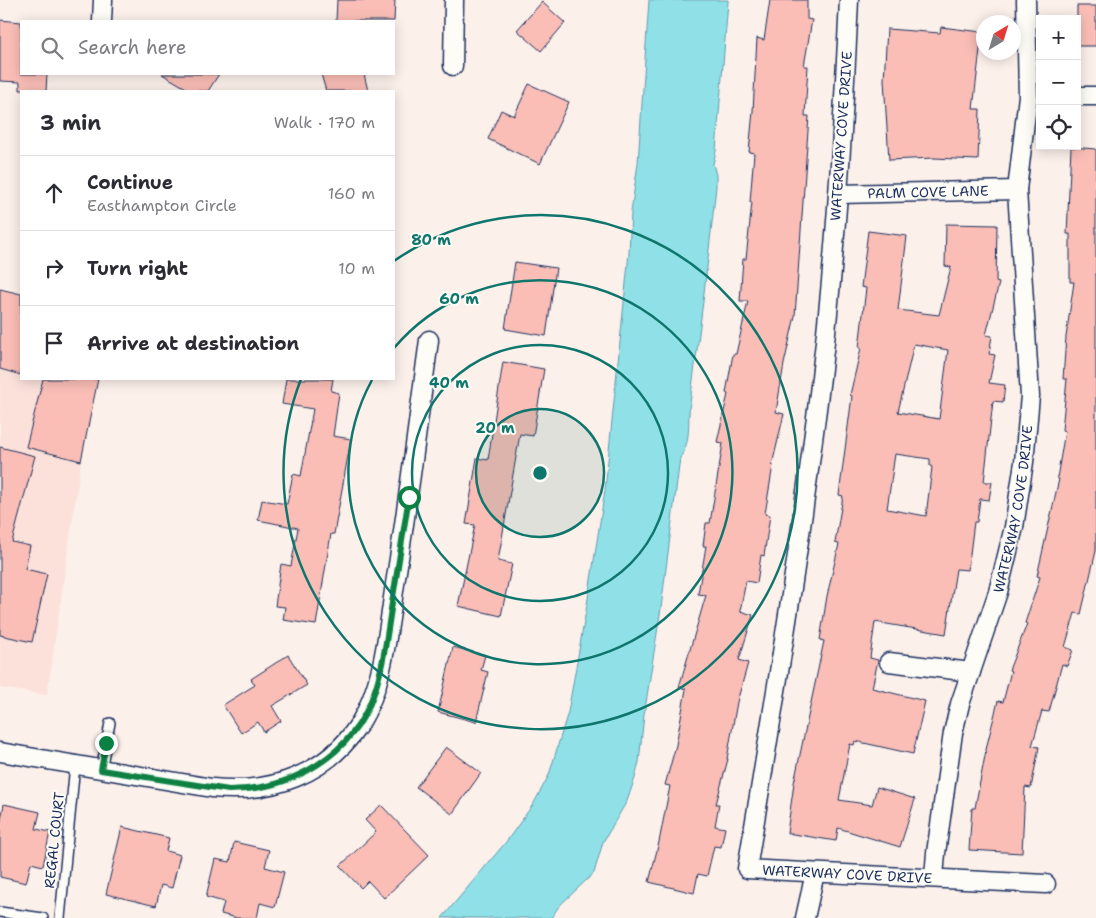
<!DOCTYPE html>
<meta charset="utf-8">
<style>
body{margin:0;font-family:"Shantell Sans",sans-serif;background:#f2f2f3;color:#2b2b33}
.controls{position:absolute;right:15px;top:15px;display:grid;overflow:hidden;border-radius:0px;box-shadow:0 2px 12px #0003}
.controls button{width:45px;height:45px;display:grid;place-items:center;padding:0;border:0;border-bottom:1px solid #e1e1e2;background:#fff;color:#2b2b33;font:25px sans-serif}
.compass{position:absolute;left:976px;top:15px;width:45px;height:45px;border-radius:50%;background:#fff;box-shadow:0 2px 12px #0003;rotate:38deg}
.stop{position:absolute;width:15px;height:15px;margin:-11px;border:4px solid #0b8043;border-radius:50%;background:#fff}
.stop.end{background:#0b8043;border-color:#fff;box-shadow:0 1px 5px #0008}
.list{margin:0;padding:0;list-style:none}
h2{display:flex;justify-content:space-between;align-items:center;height:65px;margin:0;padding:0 20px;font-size:21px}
h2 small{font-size:16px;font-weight:400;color:#7c7c81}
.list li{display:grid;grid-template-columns:32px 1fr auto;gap:15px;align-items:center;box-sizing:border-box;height:75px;padding:0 20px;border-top:1px solid #e1e1e2}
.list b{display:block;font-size:19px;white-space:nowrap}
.list p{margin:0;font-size:16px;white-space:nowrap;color:#7c7c81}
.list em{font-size:16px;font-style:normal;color:#7c7c81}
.icon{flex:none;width:28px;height:28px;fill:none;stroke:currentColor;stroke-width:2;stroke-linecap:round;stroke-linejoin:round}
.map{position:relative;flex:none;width:1096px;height:918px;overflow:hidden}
.search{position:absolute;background:#fff;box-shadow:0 2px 12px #0003;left:20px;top:20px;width:375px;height:55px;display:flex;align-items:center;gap:12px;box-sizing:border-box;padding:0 18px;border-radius:0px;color:#7c7c81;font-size:19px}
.panel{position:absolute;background:#fff;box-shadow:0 2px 12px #0003;left:20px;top:90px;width:375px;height:290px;border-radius:0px}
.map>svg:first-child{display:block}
.built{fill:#fbe1da}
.water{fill:#8fe1e7;stroke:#619ab0}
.building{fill:#fabeb6;stroke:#1b2f5e;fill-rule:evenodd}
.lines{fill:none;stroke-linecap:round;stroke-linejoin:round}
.lane-casing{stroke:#1b2f5e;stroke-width:12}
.street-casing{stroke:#1b2f5e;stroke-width:21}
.lane{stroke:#fdfcf7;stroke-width:9}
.street{stroke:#fdfcf7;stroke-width:18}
.route{stroke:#0b8043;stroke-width:6}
.ring{fill:none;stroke:#0f766e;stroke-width:2.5}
.labels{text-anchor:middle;stroke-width:4;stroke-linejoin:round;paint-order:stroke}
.street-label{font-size:14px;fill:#1b2f5e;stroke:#fdfcf7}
.centre{fill:#0f766e;stroke:#fdfcf7;stroke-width:2.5}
.ring-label{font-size:15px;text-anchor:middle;font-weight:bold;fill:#0f766e;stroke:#fdfcf7;stroke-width:4;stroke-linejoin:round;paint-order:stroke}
</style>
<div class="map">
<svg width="1096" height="918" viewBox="0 0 1096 918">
<rect width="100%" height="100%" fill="#fcf0ea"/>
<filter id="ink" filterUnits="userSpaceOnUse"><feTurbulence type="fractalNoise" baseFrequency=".02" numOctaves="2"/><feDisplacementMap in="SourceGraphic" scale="10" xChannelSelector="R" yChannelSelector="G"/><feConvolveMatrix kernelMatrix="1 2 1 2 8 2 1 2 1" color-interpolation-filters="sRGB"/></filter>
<g filter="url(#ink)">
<path class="built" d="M 0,300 L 21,303 L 21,379 L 93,379 L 47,695 L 0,688 Z"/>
<path class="water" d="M 649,0 L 728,0 L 728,2 L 716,151 L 713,164 L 716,175 L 716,187 C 708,259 700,331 690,403 C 687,423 692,440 680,458 L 661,608 L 644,715 L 639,762 L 635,778 L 627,801 L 603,842 L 594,873 L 559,906 L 551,918 L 442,918 L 506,842 L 534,803 L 549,775 L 568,712 L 587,605 L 605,490 L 629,253 L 631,212 L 638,163 Z"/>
<g class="building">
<path d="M 337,0 L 395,0 L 394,21 L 336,21 Z"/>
<path d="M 770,0 L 807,0 L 807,19 L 812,20 L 804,66 L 808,66 L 805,116 L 809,116 L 795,316 L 784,364 L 776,412 L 784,414 L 772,465 L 773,465 L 765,514 L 770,515 L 764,556 L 761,555 L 757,583 L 746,581 L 740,611 L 753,615 L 739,660 L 748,663 L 737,702 L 727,759 L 728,759 L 716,804 L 719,804 L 715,826 L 725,828 L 721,847 L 714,846 L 707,876 L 698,874 L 694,893 L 649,882 L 659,842 L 670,786 L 665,785 L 676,745 L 686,689 L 679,687 L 706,595 L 698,594 L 706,546 L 703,546 L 706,523 L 710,523 L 723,443 L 717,442 L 728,394 L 726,393 L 733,354 L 736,354 L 748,301 L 740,301 L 743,259 L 746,259 L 752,202 L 750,202 L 754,153 L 749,152 L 753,111 L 757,38 L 764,40 Z"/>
<path d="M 542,2 L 565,23 L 541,51 L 517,30 Z"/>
<rect x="1077" y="6" width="19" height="40"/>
<path d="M 0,20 L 21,22 L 21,74 L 47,74 L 46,91 L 20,90 L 20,82 L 0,81 Z"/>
<path d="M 941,27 L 982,32 L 973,109 L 980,109 L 978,160 L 934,158 L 889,160 L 884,80 L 887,29 L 940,33 Z"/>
<path d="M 162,74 L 219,74 L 208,91 L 191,91 Z"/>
<path d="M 321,74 L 364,74 L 368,91 L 326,91 Z"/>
<path d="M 529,84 L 569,102 L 540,164 L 488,139 L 501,110 L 514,116 Z"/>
<path d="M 1071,147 L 1096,149 L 1096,551 L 1081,614 L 1075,613 L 1065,647 L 1073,650 L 1067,666 L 1062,664 L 1049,712 L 1042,711 L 1032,746 L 1039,747 L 1031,788 L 1025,787 L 1022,853 L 969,850 L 972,808 L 975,808 L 987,745 L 998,701 L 1003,702 L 1011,671 L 1009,670 L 1027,624 L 1025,623 L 1040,577 L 1037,576 L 1059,479 L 1057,478 L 1065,431 L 1062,430 L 1067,379 L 1063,379 L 1066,337 L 1074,282 L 1070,282 L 1070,234 L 1067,234 Z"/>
<path d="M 946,224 L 997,225 L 996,282 L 999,283 L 986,335 L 992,336 L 989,354 L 995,355 L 989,383 L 1005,385 L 1003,402 L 993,401 L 984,482 L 992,482 L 989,500 L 980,499 L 977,522 L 974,522 L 968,570 L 956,569 L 946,634 L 875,622 L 870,658 L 878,660 L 872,688 L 925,701 L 913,754 L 855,741 L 854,745 L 850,744 L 839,800 L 872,805 L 877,787 L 915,799 L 900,847 L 838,828 L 836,841 L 787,833 L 794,783 L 824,641 L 820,640 L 827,596 L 839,544 L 835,543 L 843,496 L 839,495 L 852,396 L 850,395 L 861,348 L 859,348 L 866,288 L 861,287 L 868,231 L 907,236 L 898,310 L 939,315 L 951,267 L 945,266 ZM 914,344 L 948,350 L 939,419 L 898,412 ZM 895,454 L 930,459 L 930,466 L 932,467 L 926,516 L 887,509 Z"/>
<path d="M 515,262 L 556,268 L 546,336 L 505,329 Z"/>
<path d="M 0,289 L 21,294 L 21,375 L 0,369 Z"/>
<path d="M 503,362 L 544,369 L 533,436 L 520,434 L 498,561 L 512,564 L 501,616 L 458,606 L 475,525 L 466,524 L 477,458 L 488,460 Z"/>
<path d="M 43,379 L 98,379 L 81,461 L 26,447 Z"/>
<path d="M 286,379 L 333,379 L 331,391 L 339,393 L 333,436 L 351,439 L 334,534 L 331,534 L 316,625 L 283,620 L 285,607 L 275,606 L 281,564 L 291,566 L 298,528 L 258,520 L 262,500 L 287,504 L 293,474 L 301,476 L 313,409 L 282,404 Z"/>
<path d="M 0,447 L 35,456 L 12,542 L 30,546 L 25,569 L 47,574 L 32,642 L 0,635 Z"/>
<path d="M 453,647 L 485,655 L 481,670 L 488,672 L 476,722 L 438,712 Z"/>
<path d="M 288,655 L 307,685 L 272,706 L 281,721 L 264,732 L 258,722 L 241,733 L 223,705 L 255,685 L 251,679 Z"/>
<path d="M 446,747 L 481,773 L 452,814 L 416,787 Z"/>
<path d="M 4,804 L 40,812 L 36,829 L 50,832 L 43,866 L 31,863 L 26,883 L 0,877 L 0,825 Z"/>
<path d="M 381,805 L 429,855 L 384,898 L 368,881 L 361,888 L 340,866 L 376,832 L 365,820 Z"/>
<path d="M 122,827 L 169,838 L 166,851 L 180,855 L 172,888 L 161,885 L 156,906 L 106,894 Z"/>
<path d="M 234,842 L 269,850 L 265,867 L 284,872 L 275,907 L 260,903 L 257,918 L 237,918 L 221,914 L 224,902 L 206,897 L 215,859 L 230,862 Z"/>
</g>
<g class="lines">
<g class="lane-casing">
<g id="lane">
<path d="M 101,770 L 110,723"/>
<path d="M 0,912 L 43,918"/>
<path d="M 60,918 L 75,765"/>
</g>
</g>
<g class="street-casing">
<g id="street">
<path id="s1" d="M 849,0 C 843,126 836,252 821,377 C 801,542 774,705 747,869 L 1046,884"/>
<path d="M 102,21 L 103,0"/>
<path d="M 453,66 L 454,0"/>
<path d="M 1077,96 L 1096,96"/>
<path id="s2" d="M 838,194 L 1017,190"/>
<path d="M 889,662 L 971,672"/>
<path d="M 0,752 L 212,788 C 271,794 327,775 360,723 C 384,684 388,629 395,584 C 408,503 418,422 429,340"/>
<path id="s3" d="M 934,877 L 936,853 L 953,733 L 960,704 L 998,592 L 1014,527 L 1024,462 L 1030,396 L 1017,190 L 1028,96 L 1026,0"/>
<path d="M 805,918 L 815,873"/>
</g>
</g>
<use href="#lane" class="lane"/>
<use href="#street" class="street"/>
</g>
</g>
<g class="lines" filter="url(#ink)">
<path class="route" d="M 106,743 L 101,770 L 229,790 C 292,790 353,755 374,693 C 384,665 387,633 392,603 C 398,568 403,533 409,497"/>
</g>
<circle cx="540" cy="473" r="64" fill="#0f766e" fill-opacity=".12"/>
<g class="ring">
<circle cx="540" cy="473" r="64"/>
<circle cx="540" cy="473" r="128"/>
<path d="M394 348A192 192 0 1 1 372 380"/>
<path d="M394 261A257 257 0 1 1 301 379"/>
</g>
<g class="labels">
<g class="street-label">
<text transform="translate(841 136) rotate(-86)" y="5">WATERWAY COVE DRIVE</text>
<text dy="5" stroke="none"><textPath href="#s2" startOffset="90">PALM COVE LANE</textPath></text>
<text dy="5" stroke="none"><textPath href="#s3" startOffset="378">WATERWAY COVE DRIVE</textPath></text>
<text transform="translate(54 840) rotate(-84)" y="5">REGAL COURT</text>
<text dy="5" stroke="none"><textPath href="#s1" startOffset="976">WATERWAY COVE DRIVE</textPath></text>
</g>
</g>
<circle cx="540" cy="473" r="8" class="centre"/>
<g class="ring-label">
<text x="431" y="245">80 m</text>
<text x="459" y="304">60 m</text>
<text x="449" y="388">40 m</text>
<text x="495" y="433">20 m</text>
</g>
</svg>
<div class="controls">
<button>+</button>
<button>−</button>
<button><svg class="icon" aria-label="locate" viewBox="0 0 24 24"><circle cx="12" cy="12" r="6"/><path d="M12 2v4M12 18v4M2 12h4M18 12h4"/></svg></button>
</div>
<svg class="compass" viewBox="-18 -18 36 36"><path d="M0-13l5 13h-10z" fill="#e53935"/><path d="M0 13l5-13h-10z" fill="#7c7c81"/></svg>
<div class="stop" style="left:409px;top:497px"></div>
<div class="stop end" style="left:106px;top:743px"></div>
<div class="search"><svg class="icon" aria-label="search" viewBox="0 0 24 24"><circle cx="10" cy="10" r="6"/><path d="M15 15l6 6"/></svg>Search here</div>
<section class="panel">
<h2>3 min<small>Walk · 170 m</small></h2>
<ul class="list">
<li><svg class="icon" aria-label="ahead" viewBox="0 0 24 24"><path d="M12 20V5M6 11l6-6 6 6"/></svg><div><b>Continue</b><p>Easthampton Circle</p></div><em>160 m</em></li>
<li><svg class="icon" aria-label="right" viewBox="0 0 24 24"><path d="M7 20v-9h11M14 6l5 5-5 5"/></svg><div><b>Turn right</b></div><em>10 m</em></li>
<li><svg class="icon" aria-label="arrive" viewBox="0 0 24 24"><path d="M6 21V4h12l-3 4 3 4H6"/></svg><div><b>Arrive at destination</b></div></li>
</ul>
</section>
</div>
